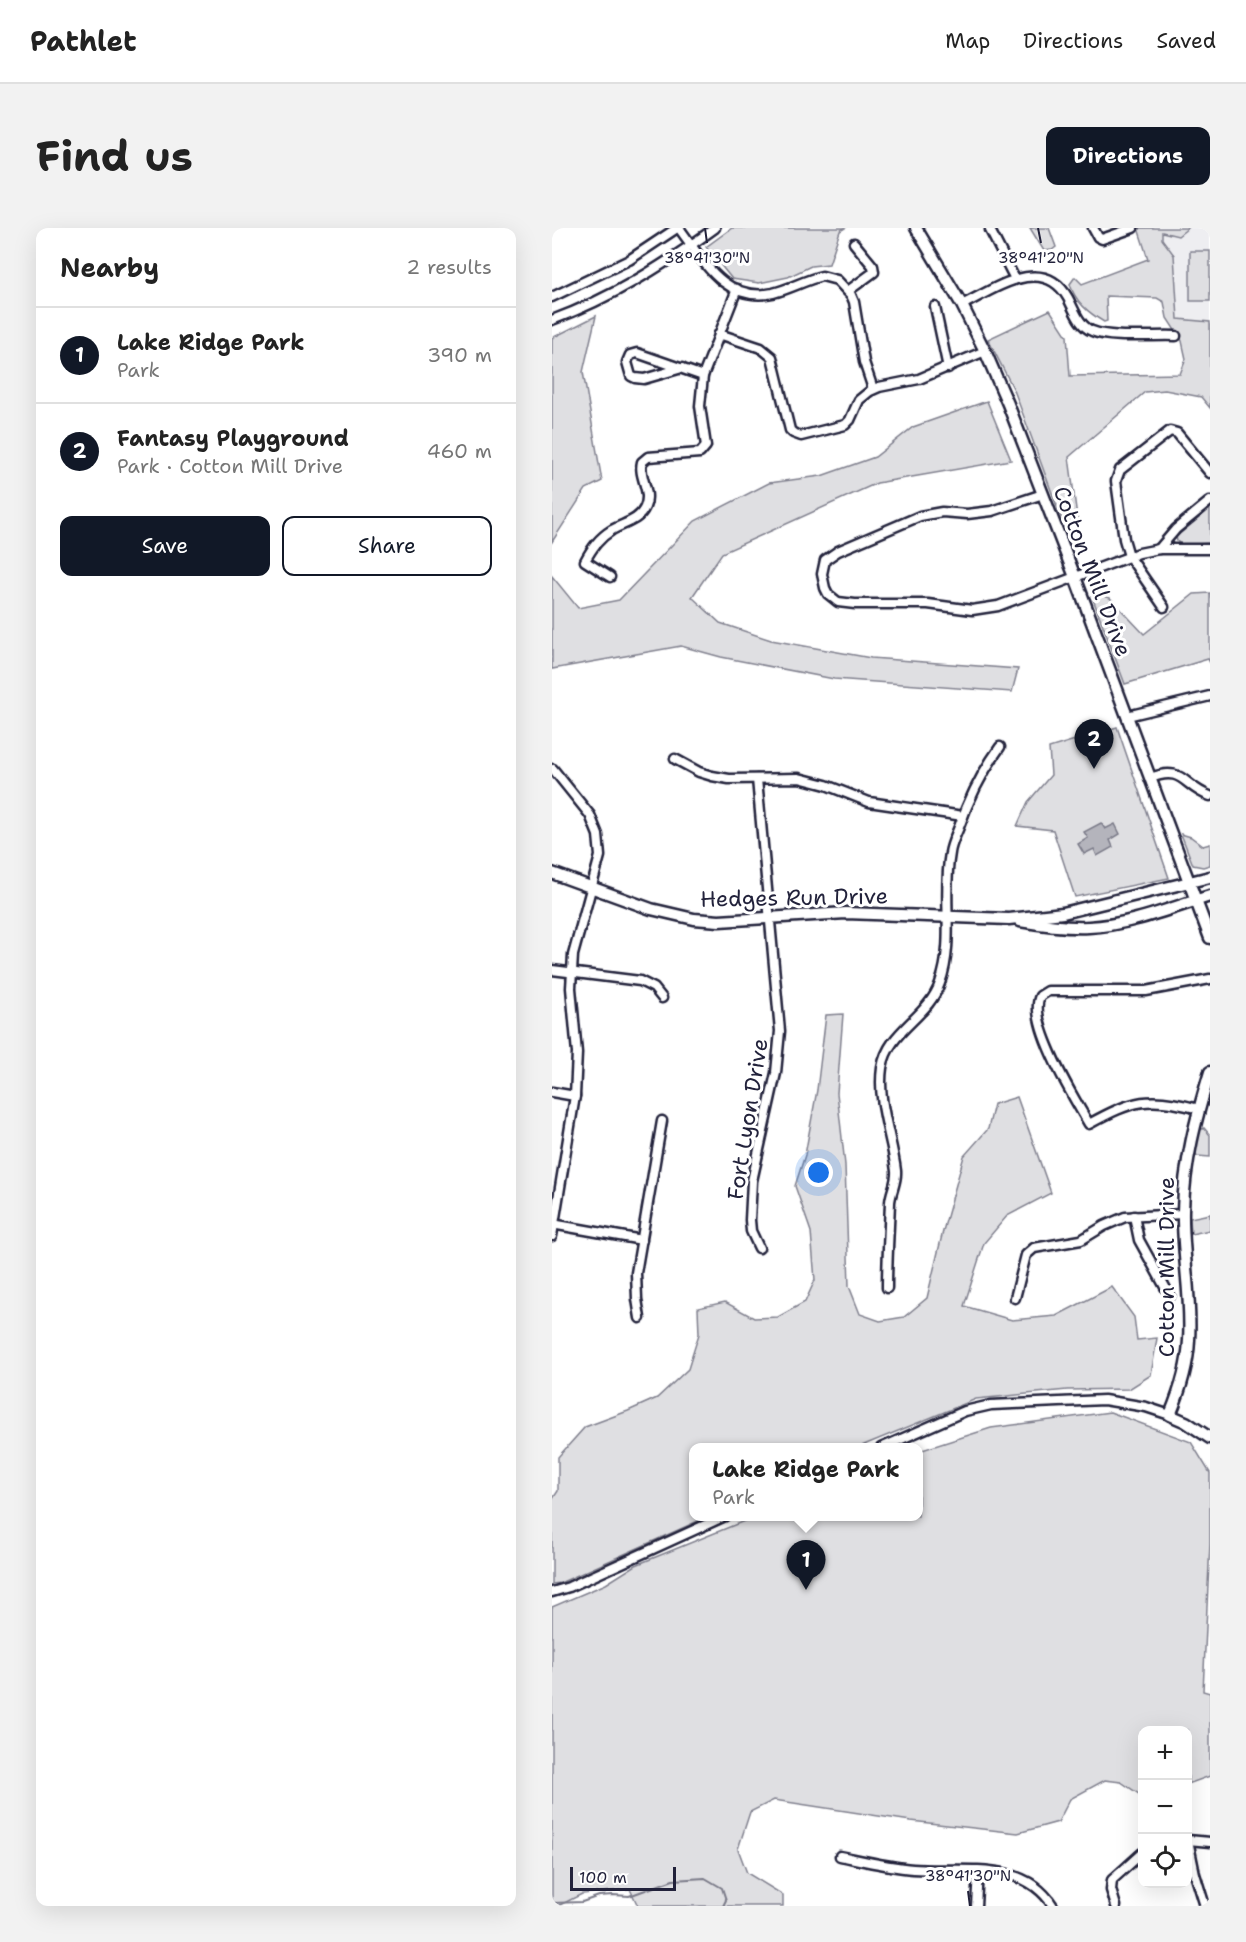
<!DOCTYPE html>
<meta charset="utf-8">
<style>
body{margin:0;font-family:"Shantell Sans",sans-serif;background:#f2f2f2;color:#222}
.controls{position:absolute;right:18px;bottom:18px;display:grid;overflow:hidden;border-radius:12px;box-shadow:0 6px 24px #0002}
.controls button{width:54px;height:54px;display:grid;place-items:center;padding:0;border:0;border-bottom:2px solid #e0e0e0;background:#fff;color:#222;font:30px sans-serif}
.scale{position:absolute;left:18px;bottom:15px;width:106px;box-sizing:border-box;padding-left:6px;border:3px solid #22223b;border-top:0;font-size:16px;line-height:21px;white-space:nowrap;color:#22223b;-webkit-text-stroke:4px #fff;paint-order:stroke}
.you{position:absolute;left:267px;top:945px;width:21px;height:21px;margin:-15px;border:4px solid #fff;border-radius:50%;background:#1a73e8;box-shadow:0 0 0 9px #1a73e833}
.badge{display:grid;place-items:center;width:39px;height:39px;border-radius:50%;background:#111827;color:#fff;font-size:20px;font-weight:700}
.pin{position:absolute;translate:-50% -50px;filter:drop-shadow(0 2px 3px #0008)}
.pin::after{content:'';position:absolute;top:32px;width:21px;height:18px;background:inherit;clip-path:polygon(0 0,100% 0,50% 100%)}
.popup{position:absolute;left:137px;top:1215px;width:234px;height:78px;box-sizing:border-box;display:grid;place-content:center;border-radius:12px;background:#fff;filter:drop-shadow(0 2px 4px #0005);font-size:20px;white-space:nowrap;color:#767676}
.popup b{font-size:22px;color:#222}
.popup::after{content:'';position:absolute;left:50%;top:100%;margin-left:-12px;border:12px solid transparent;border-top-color:#fff}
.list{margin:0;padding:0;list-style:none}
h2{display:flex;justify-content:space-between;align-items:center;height:78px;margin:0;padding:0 24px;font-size:26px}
h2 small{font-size:20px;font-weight:400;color:#767676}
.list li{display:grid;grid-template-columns:39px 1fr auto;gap:18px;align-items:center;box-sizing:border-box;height:96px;padding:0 24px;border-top:2px solid #e0e0e0}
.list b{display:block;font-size:22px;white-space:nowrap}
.list p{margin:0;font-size:20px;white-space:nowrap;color:#767676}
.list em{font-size:20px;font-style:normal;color:#767676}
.actions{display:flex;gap:12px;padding:18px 24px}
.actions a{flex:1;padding:14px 0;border:2px solid #111827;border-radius:12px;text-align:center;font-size:21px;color:#111827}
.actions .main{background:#111827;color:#fff}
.icon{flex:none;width:33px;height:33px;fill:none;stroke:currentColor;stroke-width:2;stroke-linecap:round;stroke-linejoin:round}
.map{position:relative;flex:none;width:658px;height:1678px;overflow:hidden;border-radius:12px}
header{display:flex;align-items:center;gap:36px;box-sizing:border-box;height:84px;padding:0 30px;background:#fff;border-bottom:2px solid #e0e0e0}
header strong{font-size:28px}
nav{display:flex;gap:33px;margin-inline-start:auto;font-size:21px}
.intro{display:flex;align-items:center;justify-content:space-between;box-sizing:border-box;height:144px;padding:0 36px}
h1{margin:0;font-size:42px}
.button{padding:15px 27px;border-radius:12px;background:#111827;color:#fff;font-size:21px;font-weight:700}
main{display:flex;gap:36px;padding:0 36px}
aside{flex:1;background:#fff;border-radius:12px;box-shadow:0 6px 24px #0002}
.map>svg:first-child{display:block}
.built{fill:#eeeef1}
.green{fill:#dfdfe2;stroke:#80808e;stroke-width:1.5}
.water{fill:#b4b4bc;stroke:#7a7a88;stroke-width:1.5}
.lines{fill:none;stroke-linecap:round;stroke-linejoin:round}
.stream{stroke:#7a7a88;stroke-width:2}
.minor-casing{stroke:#22223b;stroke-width:13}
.tertiary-casing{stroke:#22223b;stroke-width:15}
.minor{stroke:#fff;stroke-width:8}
.tertiary{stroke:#fff;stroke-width:10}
.ticks{fill:none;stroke:#22223b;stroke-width:2}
.labels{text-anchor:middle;stroke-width:6;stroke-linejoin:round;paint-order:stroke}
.street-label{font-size:22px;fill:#22223b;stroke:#fff}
.ticks-label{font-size:15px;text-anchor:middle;fill:#22223b;stroke:#fff;stroke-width:6;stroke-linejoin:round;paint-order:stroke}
</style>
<header>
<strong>Pathlet</strong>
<nav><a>Map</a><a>Directions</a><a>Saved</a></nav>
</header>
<div class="intro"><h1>Find us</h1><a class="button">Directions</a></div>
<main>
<aside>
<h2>Nearby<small>2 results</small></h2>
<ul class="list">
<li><span class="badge">1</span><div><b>Lake Ridge Park</b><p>Park</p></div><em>390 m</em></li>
<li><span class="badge">2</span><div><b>Fantasy Playground</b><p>Park · Cotton Mill Drive</p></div><em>460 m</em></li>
</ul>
<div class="actions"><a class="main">Save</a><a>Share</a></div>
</aside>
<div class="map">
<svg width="658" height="1678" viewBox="0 0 658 1678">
<rect width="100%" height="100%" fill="#fff"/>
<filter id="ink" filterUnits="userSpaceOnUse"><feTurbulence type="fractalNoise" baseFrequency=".0167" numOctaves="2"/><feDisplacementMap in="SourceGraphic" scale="12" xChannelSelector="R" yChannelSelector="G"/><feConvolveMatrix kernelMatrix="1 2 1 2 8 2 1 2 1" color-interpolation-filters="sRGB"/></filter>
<g filter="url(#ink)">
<path class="built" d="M 599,0 L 658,0 L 658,94 L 625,91 Z"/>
<g class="green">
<path d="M 180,0 L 293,0 L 288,3 L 277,36 L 259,38 L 236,49 L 207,55 L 180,51 L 154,19 Z"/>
<path d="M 478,0 L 497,0 L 504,19 L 500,22 L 492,23 Z"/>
<path d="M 586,0 L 636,0 L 626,8 L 610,4 L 610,11 L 622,27 L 626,91 L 658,94 L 658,180 L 649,169 L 613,162 L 593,164 L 517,229 L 526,296 L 510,292 L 462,162 L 436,111 L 498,82 L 515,108 L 518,148 L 628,146 L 634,131 L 630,113 L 615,90 L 612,74 L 605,70 L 554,68 L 555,93 L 552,94 C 537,85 523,74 518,56 L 523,49 L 530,56 L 596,31 Z"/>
<rect x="638" y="23" width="20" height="50"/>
<path d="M 44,88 L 31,144 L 50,253 L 34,261 L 0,314 L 0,110 Z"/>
<path d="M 435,173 L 459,232 L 325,255 L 170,325 L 140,369 L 168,395 L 219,412 L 319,430 L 466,441 L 460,464 L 282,451 L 169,429 L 129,418 L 0,441 L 0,348 L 26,380 L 67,372 L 143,293 L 217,255 L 269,248 L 323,229 L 361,199 Z"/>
<path d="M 658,281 L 658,315 L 629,317 L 625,313 L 624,309 Z"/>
<path d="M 658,365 L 658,435 L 656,431 L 573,456 L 541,371 L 547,366 L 558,370 L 592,406 L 642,366 Z"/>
<path d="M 565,499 L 617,650 L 523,669 L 501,602 L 465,598 L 476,574 L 499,547 L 497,520 Z"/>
<path d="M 629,606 L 639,609 L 651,618 L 658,616 L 658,637 L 651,639 L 641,637 Z"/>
<path d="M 291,786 L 285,865 L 293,937 L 297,1058 L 308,1086 L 328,1093 L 352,1089 L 375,1070 L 391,1003 L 412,928 L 436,901 L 442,876 L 465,869 L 499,965 L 455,988 L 432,1015 L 412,1078 L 460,1092 L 504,1088 L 560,1059 L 582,1089 L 585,1112 L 605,1110 L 599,1147 L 577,1161 L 515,1162 L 424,1171 L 307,1219 L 142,1220 L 142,1288 L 155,1289 L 8,1355 L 0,1356 L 0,1272 L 6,1263 L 6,1229 L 33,1199 L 76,1183 L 105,1170 L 136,1141 L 147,1106 L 146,1080 L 173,1074 L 202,1090 L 226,1089 L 253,1074 L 263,1052 L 259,1004 L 243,958 L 253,927 L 265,862 L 274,787 Z"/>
<path d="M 652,900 L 658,907 L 658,929 L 645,928 L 643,923 L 648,902 Z"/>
<path d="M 658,986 L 658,1002 L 639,1006 L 638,990 Z"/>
<path d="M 558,1184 L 639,1214 L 658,1245 L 658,1315 L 651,1463 L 658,1465 L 658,1548 L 636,1556 L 636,1502 L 590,1502 L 590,1568 L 569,1554 L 553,1552 L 518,1571 L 506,1594 L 466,1605 L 359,1593 L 222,1572 L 198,1584 L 186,1621 L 195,1645 L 231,1667 L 231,1678 L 86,1678 L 78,1661 L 30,1666 L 6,1678 L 0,1678 L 0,1379 L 54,1356 L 84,1337 L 202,1289 L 366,1288 L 367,1223 L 439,1200 Z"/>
</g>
<path class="water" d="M 549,595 L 553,601 L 563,596 L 568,606 L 558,612 L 561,619 L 545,628 L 542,621 L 532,626 L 526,616 L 536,610 L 532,604 Z"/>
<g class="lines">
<path class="stream" d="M 0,1675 L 30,1674 L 47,1668 L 61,1667 L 77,1668 L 121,1652 L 153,1650 L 170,1660 L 174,1672 L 171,1678"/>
<g class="minor-casing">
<g id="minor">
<path d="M 127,0 C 151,32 172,75 221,65 C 238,61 253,52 270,48 L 285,52 L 299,67 L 302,74 L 312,134 L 321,161"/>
<path d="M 541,0 L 546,9 L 550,11 L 581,0"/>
<path d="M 438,2 L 463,51"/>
<path d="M 296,63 L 322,44 L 321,38 L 302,15"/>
<path d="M 0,69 L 77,32 L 125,0"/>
<path d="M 410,77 C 441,62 491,25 516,70 C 522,81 527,98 540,103 C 558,111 603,107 624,108"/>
<path d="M 383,79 L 396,140"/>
<path d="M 0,92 C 60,70 112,37 163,0"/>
<path d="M 167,106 L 209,120 L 220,129 L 238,202 L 241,205 L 249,208 L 293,197 L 298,192 L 307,172 L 318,163 L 327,159 L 367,151 L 433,123"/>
<path d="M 130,140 L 92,151 L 83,150 L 79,148 L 75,134 L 78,127 L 85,125 L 151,148"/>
<path d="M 491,266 L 440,283 L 415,286 L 390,284 L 368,288 L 286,323 L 273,332 L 270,346 L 273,360 L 276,366 L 286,374 L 303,376 L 376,376 L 420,382 L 446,378 L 587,325 L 607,321 L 658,321"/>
<path d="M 607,321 L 624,301 L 658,273"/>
<path d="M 58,349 L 33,333 C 40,320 47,310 60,302 C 72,295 87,293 93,279 C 100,263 86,249 90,234 L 96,229 L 148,225 L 154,218 L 148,178 L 151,148 L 185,61"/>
<path d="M 612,379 L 577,328 L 572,311 L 564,253 L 568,242 L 618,203 L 625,205 L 658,245"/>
<path d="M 575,488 L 658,468"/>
<path d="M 123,531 L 147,544 L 160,548 L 177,551 L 247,550 L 274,557 L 317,574 L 411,588"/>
<path d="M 598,550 C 632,537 630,558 658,568"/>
<path d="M 205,551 L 228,803 L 224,845 L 200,953 L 198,992 L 199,1003 L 207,1020"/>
<path d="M 0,742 L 88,753 L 102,760 L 110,770"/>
<path d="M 0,864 L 23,868"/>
<path d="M 647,881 C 597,867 581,872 537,896 C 523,872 475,794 488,768 L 496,763 L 594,763 L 658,751"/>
<path d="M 582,988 L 587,1012 L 618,1068"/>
<path d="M 0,996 L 90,1012"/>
<path d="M 0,1008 L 23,868 L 25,825 L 19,760 L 21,727 L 48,628 L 46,607 L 38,587 L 1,541"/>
<path d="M 335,1060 C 335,1031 337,1002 338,974 C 339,963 345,954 344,943 C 340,909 325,874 330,840 C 336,802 376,790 388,755 C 403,713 390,668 398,625 C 399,616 404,607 407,599 C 417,571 430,544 448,519"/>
<path d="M 463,1070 L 474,1027 L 482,1020 L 529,1012 L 552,998 L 573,989 L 631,986"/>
<path d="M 88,1090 L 85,1071 L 84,1045 L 110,893"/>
<path d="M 329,1220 L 413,1183 L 439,1177 L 552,1172 L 594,1179 L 618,1187"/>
<path d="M 0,1364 L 17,1359 L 173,1288"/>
<path d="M 636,1612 L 643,1646 L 653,1678"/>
<path d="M 636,1612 L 658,1614"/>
<path d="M 288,1628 C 312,1633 337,1639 361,1641 C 409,1645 471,1630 501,1678"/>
<path d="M 424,1678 L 426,1643"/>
<path d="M 564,1678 L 559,1662 L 560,1652 L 590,1625"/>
</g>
</g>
<g class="tertiary-casing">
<g id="tertiary">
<path d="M 364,0 L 410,77 L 433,123 L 456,176 L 523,349 L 658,710"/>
<path d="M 0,645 L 99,681 L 142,691 L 167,693 L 294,685 L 457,691 L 511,685 L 658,649"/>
<path d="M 468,693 C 491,697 514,700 537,699 C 578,697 619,680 658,668"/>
<path d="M 658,844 C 644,890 632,935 631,983 C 630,1026 640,1069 637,1112 C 636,1138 628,1163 618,1187 L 634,1194 L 658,1210"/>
</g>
</g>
<use href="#minor" class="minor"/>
<use href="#tertiary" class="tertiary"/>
</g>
</g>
<path class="ticks" d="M 153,0 L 155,15M 486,0 L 489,15M 416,1663 L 418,1678"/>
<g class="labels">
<g class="street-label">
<text transform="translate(541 343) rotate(69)" y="8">Cotton Mill Drive</text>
<text transform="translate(242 669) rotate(-1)" y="8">Hedges Run Drive</text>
<text transform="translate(195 891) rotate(-81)" y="8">Fort Lyon Drive</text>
<text transform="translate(614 1039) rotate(-90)" y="8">Cotton Mill Drive</text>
</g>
</g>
<g class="ticks-label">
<text x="155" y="35">38°41'30"N</text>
<text x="489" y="35">38°41'20"N</text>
<text x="416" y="1653">38°41'30"N</text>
</g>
</svg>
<div class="controls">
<button>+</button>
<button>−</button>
<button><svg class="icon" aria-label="locate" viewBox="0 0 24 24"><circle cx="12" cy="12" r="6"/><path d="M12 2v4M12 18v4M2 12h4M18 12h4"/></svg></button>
</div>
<div class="scale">100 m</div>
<div class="you"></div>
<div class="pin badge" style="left:254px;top:1362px">1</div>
<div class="popup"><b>Lake Ridge Park</b>Park</div>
<div class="pin badge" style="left:542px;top:541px">2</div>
</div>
</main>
